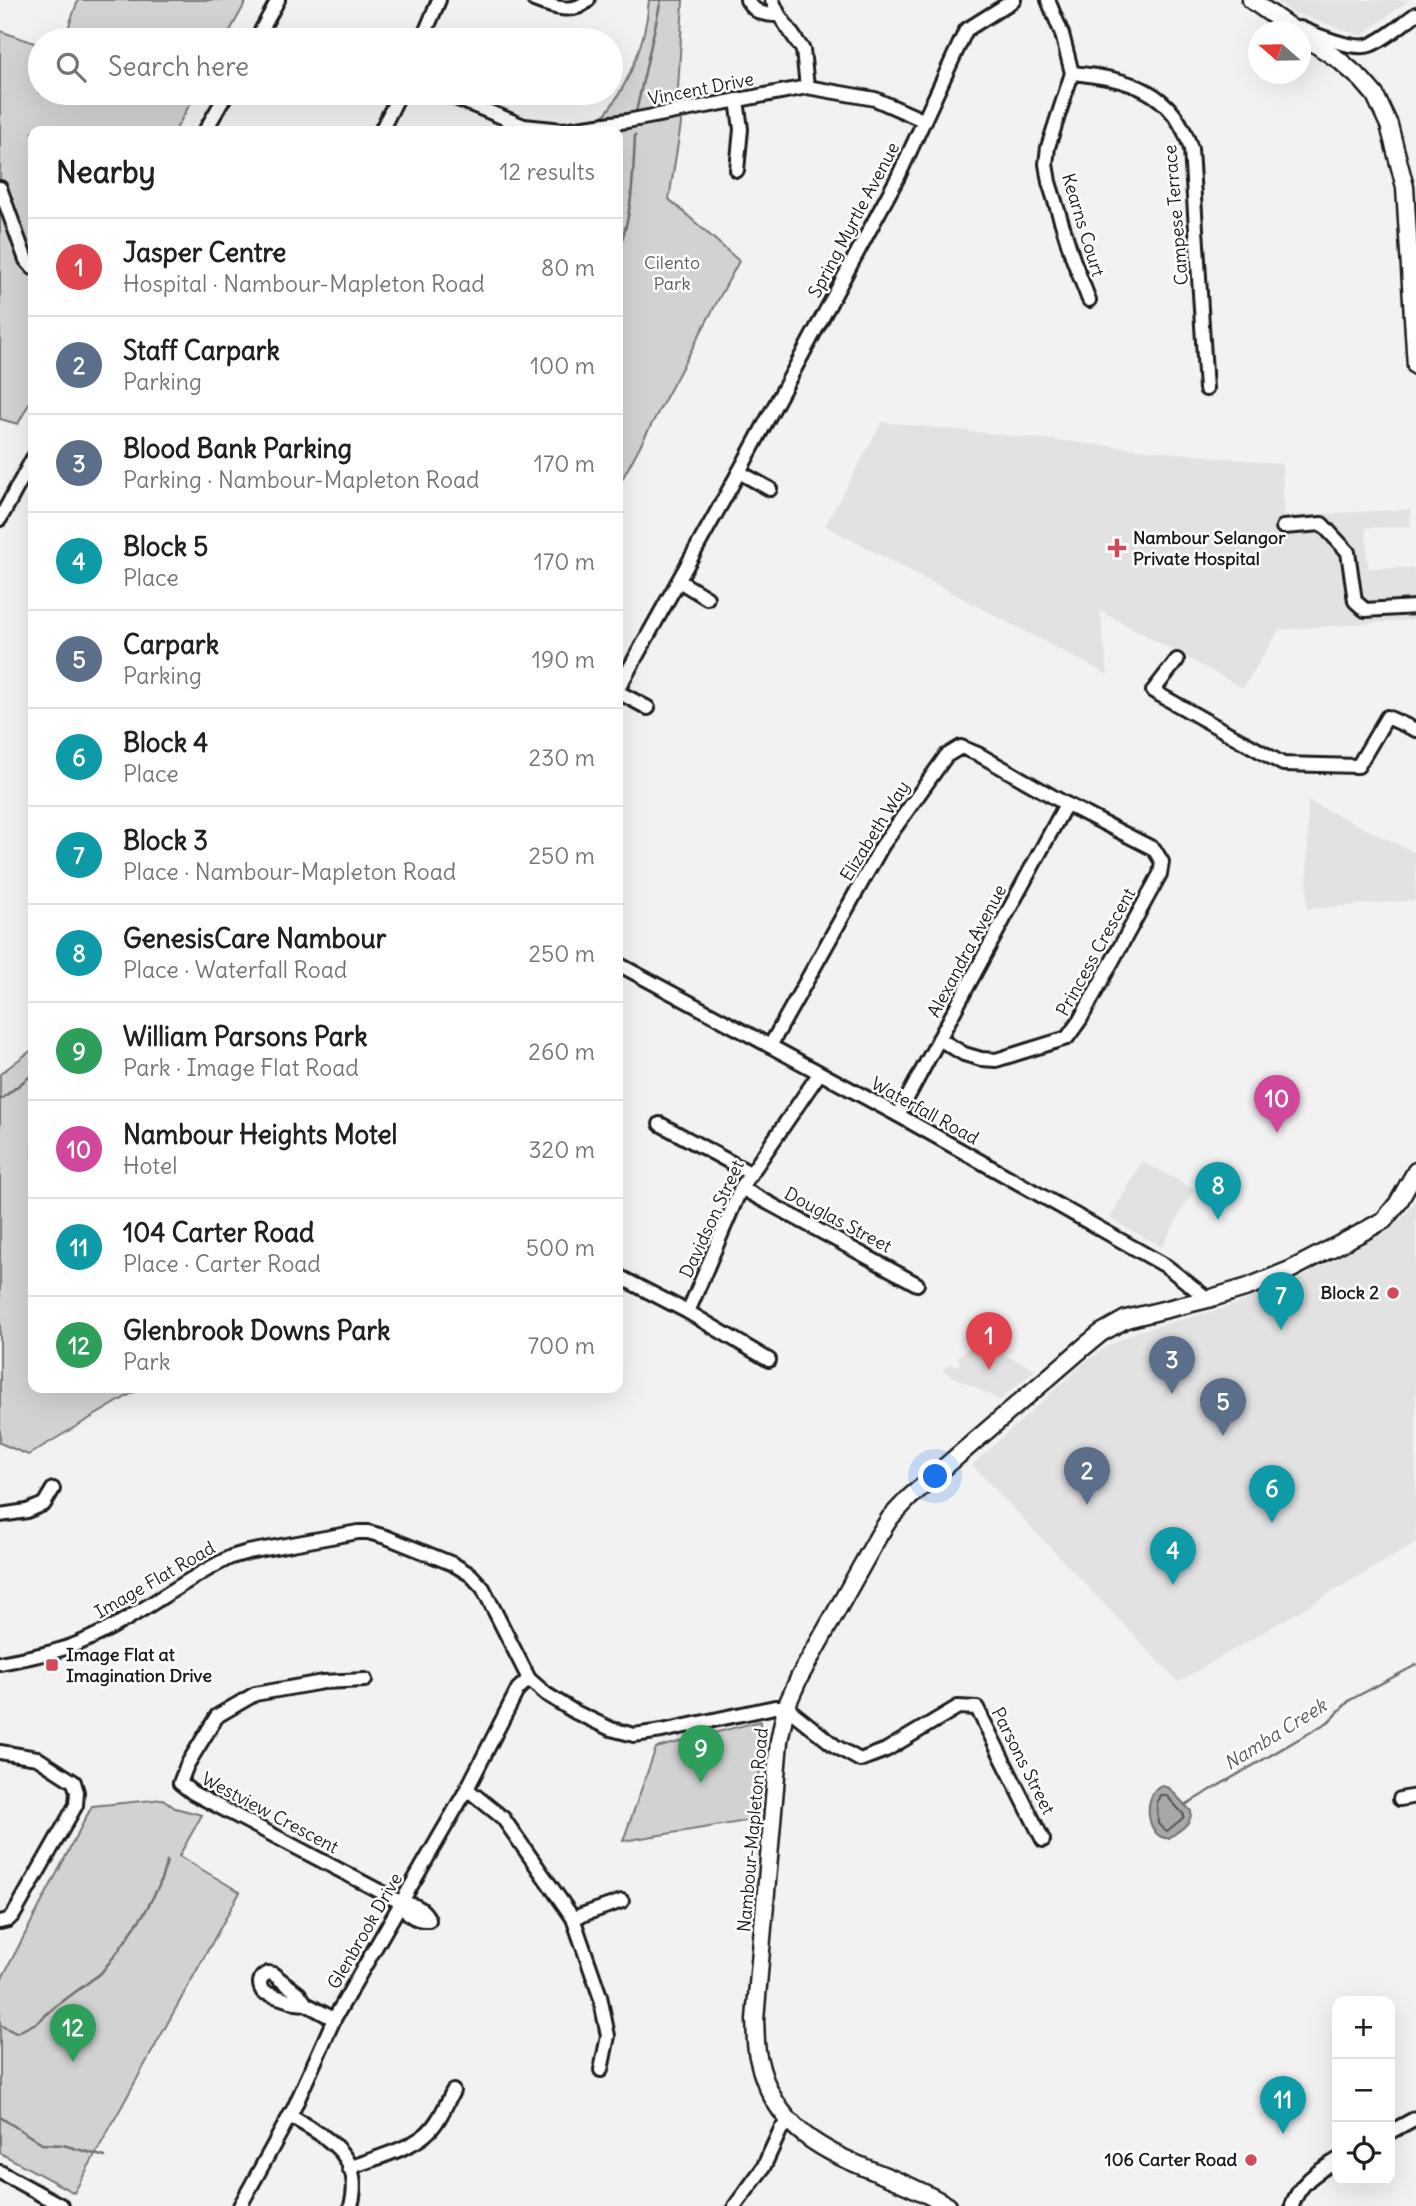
<!DOCTYPE html>
<meta charset="utf-8">
<style>
body{margin:0;font-family:Delius,sans-serif;background:#f6f6f6;color:#202124}
.controls{position:absolute;right:21px;bottom:21px;display:grid;overflow:hidden;border-radius:14px;box-shadow:0 7px 28px #0002}
.controls button{width:63px;height:63px;display:grid;place-items:center;padding:0;border:0;border-bottom:2px solid #e0e0e0;background:#fff;color:#202124;font:35px sans-serif}
.compass{position:absolute;left:1248px;top:21px;width:63px;height:63px;border-radius:50%;background:#fff;box-shadow:0 7px 28px #0002;rotate:290deg}
.you{position:absolute;left:936px;top:1477px;width:24px;height:24px;margin:-18px;border:5px solid #fff;border-radius:50%;background:#1a73e8;box-shadow:0 0 0 10px #1a73e833}
.badge{display:grid;place-items:center;width:46px;height:46px;border-radius:50%;background:#d1495b;color:#fff;font-size:23px;font-weight:700}
.pin{position:absolute;translate:-50% -58px;filter:drop-shadow(0 2px 4px #0008)}
.pin::after{content:'';position:absolute;top:37px;width:24px;height:21px;background:inherit;clip-path:polygon(0 0,100% 0,50% 100%)}
.list{margin:0;padding:0;list-style:none}
h2{display:flex;justify-content:space-between;align-items:center;height:91px;margin:0;padding:0 28px;font-size:30px}
h2 small{font-size:23px;font-weight:400;color:#757577}
.list li{display:grid;grid-template-columns:46px 1fr auto;gap:21px;align-items:center;box-sizing:border-box;height:98px;padding:0 28px;border-top:2px solid #e0e0e0}
.list b{display:block;font-size:26px;white-space:nowrap}
.list p{margin:0;font-size:23px;white-space:nowrap;color:#757577}
.list em{font-size:23px;font-style:normal;color:#757577}
.icon{flex:none;width:38px;height:38px;fill:none;stroke:currentColor;stroke-width:2;stroke-linecap:round;stroke-linejoin:round}
.map{position:relative;flex:none;width:1416px;height:2206px;overflow:hidden}
.search{position:absolute;background:#fff;box-shadow:0 7px 28px #0002;left:28px;top:28px;width:595px;height:77px;display:flex;align-items:center;gap:18px;box-sizing:border-box;padding:0 24px;border-radius:38px;color:#757577;font-size:26px}
.panel{position:absolute;background:#fff;box-shadow:0 7px 28px #0002;left:28px;top:126px;width:595px;height:1267px;border-radius:14px}
.map>svg:first-child{display:block}
.built{fill:#e2e2e2}
.green{fill:#d2d2d2;stroke:#777;stroke-width:2}
.water{fill:#a8a8a8;stroke:#707070;stroke-width:2}
.lines{fill:none;stroke-linecap:round;stroke-linejoin:round}
.shore{stroke:#545454;stroke-width:2}
.stream{stroke:#707070;stroke-width:2.5}
.minor-casing{stroke:#1c1c1c;stroke-width:18}
.major-casing{stroke:#1c1c1c;stroke-width:21}
.minor{stroke:#fff;stroke-width:12}
.major{stroke:#fff;stroke-width:16}
.poi-dot{fill:#d1495b;stroke:#fff;stroke-width:2.5}
.labels{text-anchor:middle;stroke-width:5;stroke-linejoin:round;paint-order:stroke}
.street-label{font-size:18px;fill:#1c1c1c;stroke:#fff}
.park-label{font-size:18px;fill:#5c5c5c;stroke:#fff}
.poi-label{font-size:18px;font-weight:bold;fill:#1c1c1c;stroke:#fff;text-anchor:start}
.water-label{font-size:19px;font-style:italic;fill:#5b5b5b;stroke:#fff}
</style>
<div class="map">
<svg width="1416" height="2206" viewBox="0 0 1416 2206">
<rect width="100%" height="100%" fill="#f2f2f2"/>
<filter id="ink" filterUnits="userSpaceOnUse"><feTurbulence type="fractalNoise" baseFrequency=".0143" numOctaves="2"/><feDisplacementMap in="SourceGraphic" scale="14" xChannelSelector="R" yChannelSelector="G"/><feConvolveMatrix kernelMatrix="1 2 1 2 8 2 1 2 1" color-interpolation-filters="sRGB"/></filter>
<g filter="url(#ink)">
<g class="built">
<path d="M 1275,0 L 1409,0 L 1361,36 L 1293,12 Z"/>
<path d="M 882,422 L 1282,464 L 1284,516 L 1410,509 L 1411,526 L 1366,528 L 1368,568 L 1414,568 L 1416,620 L 1279,630 L 1243,688 L 1100,611 L 1108,675 L 825,526 Z"/>
<path d="M 1308,801 L 1416,853 L 1416,900 L 1307,909 Z"/>
<path d="M 1142,1161 L 1194,1189 L 1162,1247 L 1110,1219 Z"/>
<path d="M 1416,1200 L 1416,1543 L 1178,1682 L 972,1465 L 1084,1363 L 1108,1346 L 1135,1332 L 1226,1308 L 1291,1283 L 1384,1233 L 1402,1218 Z"/>
<path d="M 974,1341 L 1035,1369 L 1036,1369 L 1000,1400 L 942,1371 L 952,1363 L 954,1366 L 959,1365 L 960,1360 L 957,1359 Z"/>
</g>
<g class="green">
<path d="M 78,0 L 247,0 L 225,40 L 64,40 Z"/>
<path d="M 649,0 L 683,0 L 678,90 L 681,124 L 669,199 L 739,261 L 618,487 L 618,131 L 589,131 C 623,101 646,46 649,0 Z"/>
<path d="M 0,31 L 40,45 L 40,93 L 196,93 L 175,131 L 33,131 L 33,396 L 18,424 L 0,419 Z"/>
<path d="M 33,1049 L 33,1388 L 141,1388 L 28,1455 L 0,1443 L 0,1074 Z"/>
<path d="M 760,1721 L 759,1819 L 623,1841 L 656,1748 Z"/>
<path d="M 163,1799 L 175,1808 L 202,1815 L 179,1856 L 240,1892 L 74,2193 L 0,2153 L 0,1982 L 92,1806 Z"/>
</g>
<path class="water" d="M 1162,1786 L 1169,1788 L 1191,1811 C 1193,1824 1178,1831 1169,1838 C 1146,1841 1141,1793 1162,1786 Z"/>
<g class="lines">
<path class="shore" d="M 1160,1795 L 1166,1795 L 1184,1815 L 1183,1818 L 1167,1831 L 1158,1824 L 1157,1802 Z"/>
<g class="stream">
<path d="M 636,112 L 661,0"/>
<path d="M 618,251 C 633,214 633,174 635,135"/>
<path d="M 0,1100 L 33,1074"/>
<path d="M 1185,1805 L 1328,1722 L 1350,1700 L 1416,1665"/>
<path d="M 0,2025 L 16,2033 L 38,2022 L 55,2007 L 101,1973 L 119,1950 L 145,1912 L 159,1886 L 167,1861"/>
<path d="M 0,2117 L 42,2144 L 63,2145 L 105,2157"/>
</g>
<g class="minor-casing">
<g id="minor">
<path d="M 534,0 C 552,7 574,15 588,0"/>
<path d="M 747,0 C 755,13 764,15 779,15"/>
<path d="M 772,0 L 779,15 L 803,50 L 807,87"/>
<path d="M 1048,0 L 1062,34 L 1072,73 L 1048,147 L 1046,164 L 1049,182 L 1073,259 L 1089,300"/>
<path d="M 1300,28 C 1315,35 1355,51 1370,45 C 1386,39 1402,24 1416,14"/>
<path d="M 256,40 L 278,0"/>
<path d="M 422,40 L 439,0"/>
<path d="M 1072,73 C 1128,79 1173,89 1191,149 L 1206,389"/>
<path d="M 443,93 L 524,126 L 563,130 L 627,121 L 807,87 L 875,99 L 925,121"/>
<path d="M 205,131 L 227,93"/>
<path d="M 381,131 L 400,93"/>
<path d="M 737,170 L 741,129 L 737,100"/>
<path d="M 0,188 L 26,260 L 33,268"/>
<path d="M 739,472 L 770,489"/>
<path d="M 0,519 L 33,458"/>
<path d="M 1283,527 L 1322,524 L 1348,552 L 1355,601 L 1365,610 L 1416,607"/>
<path d="M 679,581 L 707,598"/>
<path d="M 1177,660 L 1153,691 L 1283,764 L 1358,766 L 1387,717 L 1416,730"/>
<path d="M 618,689 L 739,472 L 898,177 L 966,30 L 1014,0"/>
<path d="M 618,692 L 648,708"/>
<path d="M 618,964 L 898,1115 L 1166,1266 L 1208,1299"/>
<path d="M 770,1046 L 882,846 L 946,756 L 961,747 L 978,754 L 1066,804 L 1154,849 L 1162,862 L 1160,874 L 1080,1020 L 1067,1038 L 996,1060 L 981,1059 L 964,1054 L 939,1039"/>
<path d="M 898,1115 L 1066,804"/>
<path d="M 660,1124 L 750,1173"/>
<path d="M 741,1188 L 917,1284"/>
<path d="M 618,1276 L 688,1312 L 769,1360"/>
<path d="M 688,1312 L 741,1188 L 819,1074"/>
<path d="M 0,1515 L 27,1511 L 44,1504 L 53,1489"/>
<path d="M 0,1663 C 26,1658 55,1653 79,1643 C 133,1621 179,1582 231,1557 L 248,1552 L 358,1532 L 368,1532 L 386,1537 L 453,1564 L 471,1575 L 483,1588 L 529,1679 L 546,1694 L 575,1712 L 611,1729 L 634,1735 L 662,1731 L 775,1707 L 786,1707 L 835,1746 L 860,1760 L 886,1750 L 958,1707 L 977,1708 L 1043,1840"/>
<path d="M 365,1680 L 323,1682 L 255,1694 L 217,1716 L 187,1765 L 180,1783 L 193,1793 L 402,1903 C 415,1904 424,1908 429,1920 C 416,1921 407,1915 402,1903"/>
<path d="M 0,1752 L 37,1758 L 74,1782 L 77,1792 L 76,1805 L 14,1914 L 8,1920 L 0,1922"/>
<path d="M 467,1789 L 503,1818 L 573,1918 L 600,1996 L 608,2036 L 601,2070"/>
<path d="M 1400,1799 L 1416,1796"/>
<path d="M 573,1918 L 622,1901"/>
<path d="M 306,2004 L 299,1994 L 273,1974 L 268,1973 C 259,1977 258,1984 263,1992 L 296,2003 L 306,2004 L 334,2019"/>
<path d="M 290,2116 C 326,2137 365,2156 351,2206"/>
<path d="M 1390,2132 L 1416,2118"/>
<path d="M 349,2168 C 372,2159 408,2150 426,2134 C 439,2123 445,2106 453,2091"/>
<path d="M 0,2172 L 62,2206"/>
<path d="M 240,2206 L 294,2108 L 334,2019 L 467,1789 L 518,1689 L 529,1679"/>
<path d="M 735,2206 L 763,2168 L 781,2129 L 789,2122"/>
<path d="M 1292,2206 C 1299,2183 1317,2172 1337,2160"/>
</g>
</g>
<g class="major-casing">
<g id="major">
<path d="M 1251,0 L 1297,32"/>
<path d="M 1300,34 L 1339,60 L 1362,80 L 1375,95 L 1389,125 L 1405,187 L 1416,366"/>
<path d="M 948,2206 C 874,2160 780,2161 758,2057 C 755,2045 756,2032 755,2020 L 779,1741 L 786,1707 L 799,1678 L 879,1535 L 890,1518 L 910,1497 L 1085,1346 L 1101,1333 L 1126,1319 L 1208,1299 L 1248,1287 L 1290,1270 L 1359,1234 L 1384,1220 L 1398,1203 L 1416,1171"/>
</g>
</g>
<use href="#minor" class="minor"/>
<use href="#major" class="major"/>
</g>
</g>
<g class="poi-dot">
<path d="M1113.5 537.5h7v7h7v7h-7v7h-7v-7h-7v-7h7z"/>
<circle cx="1393" cy="1293" r="7"/>
<rect x="45" y="1658" width="14" height="14" rx="3.5"/>
<circle cx="1251" cy="2160" r="7"/>
</g>
<g class="labels">
<g class="street-label">
<text transform="translate(701 89) rotate(-11)" y="6">Vincent Drive</text>
<text transform="translate(1176 215) rotate(-95)" y="6">Campese Terrace</text>
<text transform="translate(854 220) rotate(-62)" y="6">Spring Myrtle Avenue</text>
<text transform="translate(1083 225) rotate(73)" y="6">Kearns Court</text>
<text transform="translate(875 831) rotate(-58)" y="6">Elizabeth Way</text>
<text transform="translate(967 951) rotate(-62)" y="6">Alexandra Avenue</text>
<text transform="translate(1096 952) rotate(-61)" y="6">Princess Crescent</text>
<text transform="translate(925 1111) rotate(29)" y="6">Waterfall Road</text>
<text transform="translate(712 1219) rotate(-65)" y="6">Davidson Street</text>
<text transform="translate(838 1220) rotate(28)" y="6">Douglas Street</text>
<text transform="translate(155 1580) rotate(-30)" y="6">Image Flat Road</text>
<text transform="translate(1023 1761) rotate(63)" y="6">Parsons Street</text>
<text transform="translate(270 1813) rotate(28)" y="6">Westview Crescent</text>
<text transform="translate(753 1830) rotate(-85)" y="6">Nambour-Mapleton Road</text>
<text transform="translate(365 1931) rotate(-60)" y="6">Glenbrook Drive</text>
</g>
<g class="park-label">
<text x="672" y="269">Cilento<tspan x="672" dy="21">Park</tspan></text>
</g>
<g class="poi-label">
<text x="1133" y="544">Nambour Selangor<tspan x="1133" dy="21">Private Hospital</tspan></text>
<text x="1379" y="1299" text-anchor="end">Block 2</text>
<text x="66" y="1661">Image Flat at<tspan x="66" dy="21">Imagination Drive</tspan></text>
<text x="1237" y="2166" text-anchor="end">106 Carter Road</text>
</g>
<g class="water-label">
<text transform="translate(1275 1734) rotate(-32)" y="7">Namba Creek</text>
</g>
</g>
</svg>
<div class="controls">
<button>+</button>
<button>−</button>
<button><svg class="icon" aria-label="locate" viewBox="0 0 24 24"><circle cx="12" cy="12" r="6"/><path d="M12 2v4M12 18v4M2 12h4M18 12h4"/></svg></button>
</div>
<svg class="compass" viewBox="-18 -18 36 36"><path d="M0-13l5 13h-10z" fill="#e53935"/><path d="M0 13l5-13h-10z" fill="#757577"/></svg>
<div class="you"></div>
<div class="pin badge" style="left:989px;top:1370px;background:#e0444e">1</div>
<div class="pin badge" style="left:1087px;top:1505px;background:#5c6f8a">2</div>
<div class="pin badge" style="left:1172px;top:1394px;background:#5c6f8a">3</div>
<div class="pin badge" style="left:1173px;top:1585px;background:#0f9aa8">4</div>
<div class="pin badge" style="left:1223px;top:1436px;background:#5c6f8a">5</div>
<div class="pin badge" style="left:1272px;top:1523px;background:#0f9aa8">6</div>
<div class="pin badge" style="left:1281px;top:1330px;background:#0f9aa8">7</div>
<div class="pin badge" style="left:1218px;top:1220px;background:#0f9aa8">8</div>
<div class="pin badge" style="left:701px;top:1783px;background:#2e9e5b">9</div>
<div class="pin badge" style="left:1277px;top:1133px;background:#d1479c">10</div>
<div class="pin badge" style="left:1283px;top:2134px;background:#0f9aa8">11</div>
<div class="pin badge" style="left:73px;top:2062px;background:#2e9e5b">12</div>
<div class="search"><svg class="icon" aria-label="search" viewBox="0 0 24 24"><circle cx="10" cy="10" r="6"/><path d="M15 15l6 6"/></svg>Search here</div>
<section class="panel">
<h2>Nearby<small>12 results</small></h2>
<ul class="list">
<li><span class="badge" style="background:#e0444e">1</span><div><b>Jasper Centre</b><p>Hospital · Nambour-Mapleton Road</p></div><em>80 m</em></li>
<li><span class="badge" style="background:#5c6f8a">2</span><div><b>Staff Carpark</b><p>Parking</p></div><em>100 m</em></li>
<li><span class="badge" style="background:#5c6f8a">3</span><div><b>Blood Bank Parking</b><p>Parking · Nambour-Mapleton Road</p></div><em>170 m</em></li>
<li><span class="badge" style="background:#0f9aa8">4</span><div><b>Block 5</b><p>Place</p></div><em>170 m</em></li>
<li><span class="badge" style="background:#5c6f8a">5</span><div><b>Carpark</b><p>Parking</p></div><em>190 m</em></li>
<li><span class="badge" style="background:#0f9aa8">6</span><div><b>Block 4</b><p>Place</p></div><em>230 m</em></li>
<li><span class="badge" style="background:#0f9aa8">7</span><div><b>Block 3</b><p>Place · Nambour-Mapleton Road</p></div><em>250 m</em></li>
<li><span class="badge" style="background:#0f9aa8">8</span><div><b>GenesisCare Nambour</b><p>Place · Waterfall Road</p></div><em>250 m</em></li>
<li><span class="badge" style="background:#2e9e5b">9</span><div><b>William Parsons Park</b><p>Park · Image Flat Road</p></div><em>260 m</em></li>
<li><span class="badge" style="background:#d1479c">10</span><div><b>Nambour Heights Motel</b><p>Hotel</p></div><em>320 m</em></li>
<li><span class="badge" style="background:#0f9aa8">11</span><div><b>104 Carter Road</b><p>Place · Carter Road</p></div><em>500 m</em></li>
<li><span class="badge" style="background:#2e9e5b">12</span><div><b>Glenbrook Downs Park</b><p>Park</p></div><em>700 m</em></li>
</ul>
</section>
</div>
